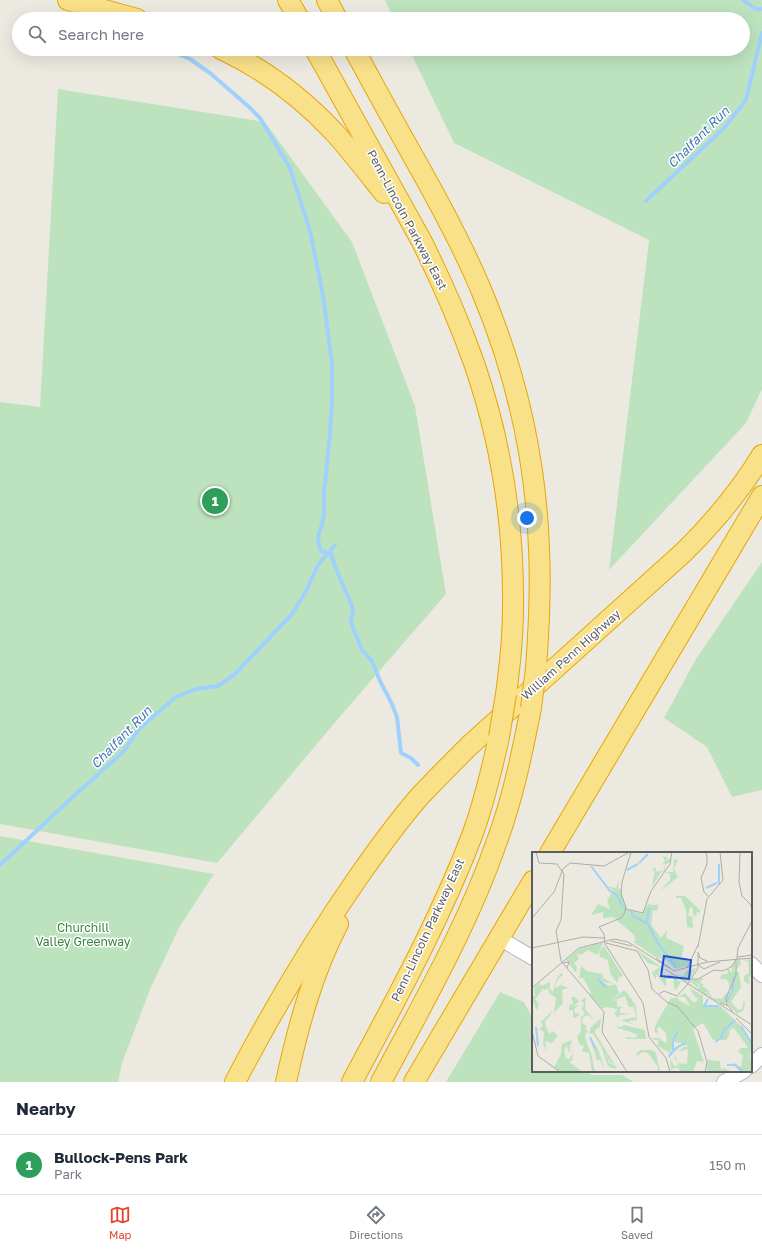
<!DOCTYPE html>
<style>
body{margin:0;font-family:"Golos Text",sans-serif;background:#f6f6f7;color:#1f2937}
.you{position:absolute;left:527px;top:518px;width:14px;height:14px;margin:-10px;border:3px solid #fff;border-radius:50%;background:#1a73e8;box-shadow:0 0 0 6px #1a73e833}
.badge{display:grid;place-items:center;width:26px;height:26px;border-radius:50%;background:#e3432f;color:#fff;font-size:13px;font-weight:700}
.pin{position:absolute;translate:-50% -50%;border:2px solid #fff;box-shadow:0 1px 4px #0006}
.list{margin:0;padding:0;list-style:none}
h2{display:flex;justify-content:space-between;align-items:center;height:52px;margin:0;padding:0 16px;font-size:17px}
h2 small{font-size:13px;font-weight:400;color:#747a83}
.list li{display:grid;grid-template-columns:26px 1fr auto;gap:12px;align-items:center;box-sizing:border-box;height:60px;padding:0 16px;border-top:1px solid #e0e1e3}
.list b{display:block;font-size:15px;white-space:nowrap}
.list p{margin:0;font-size:13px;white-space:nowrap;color:#747a83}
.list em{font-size:13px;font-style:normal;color:#747a83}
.icon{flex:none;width:22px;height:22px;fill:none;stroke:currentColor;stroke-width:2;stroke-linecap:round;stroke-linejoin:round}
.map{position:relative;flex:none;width:762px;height:1082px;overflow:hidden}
.search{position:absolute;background:#fff;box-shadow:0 4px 16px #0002;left:12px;right:12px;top:12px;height:44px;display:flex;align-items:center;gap:10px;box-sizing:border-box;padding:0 14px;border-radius:22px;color:#747a83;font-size:15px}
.sheet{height:112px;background:#fff}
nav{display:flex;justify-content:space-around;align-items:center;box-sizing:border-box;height:56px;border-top:1px solid #e0e1e3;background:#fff;font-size:11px;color:#747a83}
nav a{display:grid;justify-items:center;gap:2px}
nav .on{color:#e3432f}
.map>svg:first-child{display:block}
.green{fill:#bde3be}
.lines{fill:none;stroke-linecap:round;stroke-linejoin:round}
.stream{stroke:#a0d1fc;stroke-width:4}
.minor-casing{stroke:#b6b8bd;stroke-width:16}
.highway-casing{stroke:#e5a707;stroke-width:22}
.minor{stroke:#fff;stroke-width:14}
.highway{stroke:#f9e18a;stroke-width:20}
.highway-bridge-casing{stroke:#e5a707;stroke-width:22;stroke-linecap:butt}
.highway-bridge{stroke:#f9e18a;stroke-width:20}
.labels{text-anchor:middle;stroke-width:3;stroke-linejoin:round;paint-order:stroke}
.street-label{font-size:12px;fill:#595c61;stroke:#fff}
.park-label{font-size:12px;fill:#37823d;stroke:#fff}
.water-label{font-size:13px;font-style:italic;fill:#4176b5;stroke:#fff}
.inset-river{fill:none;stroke:#a0d1fc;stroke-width:2}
.inset-road{fill:none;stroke:#adada9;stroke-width:1}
.view{fill:#1d4ed8;fill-opacity:0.15;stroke:#1d4ed8;stroke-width:2}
.inset-edge{fill:none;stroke:#595c61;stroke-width:2}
</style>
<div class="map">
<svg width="762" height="1082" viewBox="0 0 762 1082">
<rect width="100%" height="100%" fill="#eceae0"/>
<g class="green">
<path d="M 385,0 L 762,0 L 762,389 L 746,423 L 609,570 L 649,240 L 454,143 L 409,49 L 743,49 L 743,19 L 394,19 Z"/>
<path d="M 58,89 L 265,122 L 352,242 L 415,406 L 446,594 L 343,713 L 217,863 L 0,824 L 0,402 L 40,407 Z"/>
<path d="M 762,562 L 762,790 L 732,797 L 707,747 L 664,718 L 696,659 Z"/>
<path d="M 0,836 L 214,874 L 180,926 L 151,987 L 122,1063 L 118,1082 L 0,1082 Z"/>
<path d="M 500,992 L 524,1002 L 533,1019 L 533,1071 L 585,1071 L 592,1075 L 622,1075 L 634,1082 L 446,1082 Z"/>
</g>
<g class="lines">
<g class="stream">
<path d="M 743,0 L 756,9 L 762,9"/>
<path d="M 166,49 L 190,59 L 210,73 L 248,106 L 260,118 L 290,168 L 310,231 L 323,295 L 332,364 L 332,402 L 330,434 L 325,484 C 322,495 325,505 324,515 C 322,533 314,532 321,551 L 329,553"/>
<path d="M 646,201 L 724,128 L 746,100 L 762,33"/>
<path d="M 330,551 L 336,569 L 350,601 L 353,609 L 351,621 L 353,628 L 362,650 L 372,661 L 380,681 L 391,702 L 397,717 L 401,753 L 411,758 L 418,765"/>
<path d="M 0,865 L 76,794 L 123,752 L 139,729 L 176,697 L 196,689 L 218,686 L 235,674 L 292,614 L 305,593 L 318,565 L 335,545"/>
</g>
<g class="minor-casing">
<g id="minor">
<path d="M 499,938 L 533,958"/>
<path d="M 751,964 L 762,975"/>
<path d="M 751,1066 L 762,1055"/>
<path d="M 724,1082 L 744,1071"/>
</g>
</g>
<g class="highway-casing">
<g id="highway">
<path d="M 68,0 L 137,19"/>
<path d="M 288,0 L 299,19"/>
<path d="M 327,0 L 337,19"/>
<path d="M 221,49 C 264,69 302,98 334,132 C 352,152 368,173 384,193"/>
<path d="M 315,49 L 421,240 C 441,280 459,321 474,363 C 501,441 514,525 513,607 C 513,636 510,665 506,694"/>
<path d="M 354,49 C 375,88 396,126 418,165 C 441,206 464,248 482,292 C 516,373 536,461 539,549 C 541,589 539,628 536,668"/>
<path d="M 550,853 L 762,496"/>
<path d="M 235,1082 C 272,1011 313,942 359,876 C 378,849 398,821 420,796 C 436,779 452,763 469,746 L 685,551 C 714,522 741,490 762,455"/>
<path d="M 286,1082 C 298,1027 312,974 338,924"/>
<path d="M 352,1082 C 395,1001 440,920 473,833 C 484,802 492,769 499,737"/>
<path d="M 381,1082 C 423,1003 468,925 497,841 C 513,798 522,753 531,708"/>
<path d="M 414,1082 L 533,881"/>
</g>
</g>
<use href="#minor" class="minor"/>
<use href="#highway" class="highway"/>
<g class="highway-bridge-casing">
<g id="highway-bridge">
<path d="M 531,708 L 536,668"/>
<path d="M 499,737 L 506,694"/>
</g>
</g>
<use href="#highway-bridge" class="highway-bridge"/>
</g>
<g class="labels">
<g class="street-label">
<text transform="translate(407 220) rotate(62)" y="4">Penn-Lincoln Parkway East</text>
<text transform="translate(571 655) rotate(-42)" y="4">William Penn Highway</text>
<text transform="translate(428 930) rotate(-65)" y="4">Penn-Lincoln Parkway East</text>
</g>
<g class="park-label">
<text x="83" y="932">Churchill<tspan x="83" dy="14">Valley Greenway</tspan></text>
</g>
<g class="water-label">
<text transform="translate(698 137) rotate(-45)" y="5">Chalfant Run</text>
<text transform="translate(121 737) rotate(-46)" y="5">Chalfant Run</text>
</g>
</g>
<g transform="translate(532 852)">
<rect width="220" height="220" fill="#eceae0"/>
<path d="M 131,4 L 135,5 L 135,8 L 138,6 L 138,10 L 133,13 L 133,19 L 129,20 L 120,35 L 123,17 L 118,20 L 123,15 L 125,20 L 132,18 L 133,11 L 129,13 L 133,9 ZM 146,7 L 142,17 L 146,25 L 128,39 L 138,28 L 138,22 L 133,20 L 141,20 L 142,8 ZM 87,27 L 86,37 L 89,37 L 94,57 L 110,62 L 116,52 L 124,53 L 127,51 L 125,59 L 121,58 L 119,73 L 129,86 L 135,78 L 134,86 L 152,94 L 149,107 L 157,109 L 156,114 L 143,117 L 134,108 L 124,105 L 101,90 L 104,88 L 102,83 L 81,65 L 71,66 L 71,60 L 59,63 L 66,52 L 78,57 L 75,49 L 81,38 L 74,34 L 84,36 ZM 144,44 L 153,44 L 168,58 L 168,61 L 165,60 L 164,64 L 161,63 L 161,56 L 158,56 L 156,64 L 160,64 L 161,76 L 155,75 L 154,58 L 149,46 L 144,46 ZM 72,90 L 65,103 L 56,98 L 49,103 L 45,102 L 47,107 L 42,111 L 45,115 L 44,121 L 34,108 L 47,97 ZM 72,94 L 91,124 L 87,125 L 85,131 L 78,121 L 76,108 L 68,105 L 67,100 ZM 104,97 L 132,117 L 126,121 L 129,126 L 139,122 L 149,130 L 143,139 L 141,127 L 134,127 L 134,135 L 124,122 L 124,128 L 123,127 L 120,120 L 128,115 L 116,111 ZM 220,107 L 220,120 L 217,126 L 218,133 L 212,129 L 212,124 L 217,121 L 216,109 L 210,108 ZM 205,108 L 208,108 L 209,112 L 204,118 L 207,121 L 209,135 L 199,150 L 206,158 L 210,157 L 212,147 L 213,152 L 211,159 L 205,162 L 194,149 L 200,139 L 202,131 L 201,128 L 193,152 L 185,150 L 177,145 L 176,140 L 172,141 L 176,141 L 175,144 L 164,136 L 167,137 L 167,132 L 165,131 L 163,131 L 166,132 L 166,136 L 159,130 L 158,132 L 161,135 L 157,132 L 160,128 L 172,126 L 168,131 L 172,132 L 170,134 L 176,138 L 180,146 L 190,147 L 197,137 L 197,131 L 194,127 L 188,127 L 189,123 L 196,121 L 195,118 L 197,117 L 200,122 L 200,114 L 204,109 L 202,118 L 203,120 ZM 49,114 L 55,119 L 71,122 L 71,126 L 82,132 L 71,130 L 77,134 L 84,132 L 87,141 L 79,150 L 92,138 L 95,141 L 104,154 L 105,168 L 96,169 L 103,173 L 89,168 L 104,165 L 102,155 L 97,155 L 93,144 L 81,149 L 89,148 L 85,149 L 85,154 L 93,156 L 88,156 L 88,161 L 99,162 L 88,163 L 86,166 L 82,161 L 86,157 L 74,155 L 70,157 L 57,142 L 59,140 L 51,126 L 47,126 ZM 164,116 L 156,131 L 143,122 L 151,124 L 154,119 ZM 29,121 L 31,123 L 26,127 L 23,135 L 25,136 L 35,127 L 29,133 L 36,136 L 30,138 L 31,151 L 22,161 L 24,146 L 17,141 L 16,136 L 13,138 L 11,137 L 3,147 L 7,152 L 5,159 L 0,146 L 3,143 L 2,136 L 8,131 L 9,134 L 18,130 L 18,137 L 21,140 L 25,126 ZM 157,136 L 163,139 L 171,144 L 171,154 L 188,154 L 210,175 L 220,190 L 218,203 L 220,220 L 208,220 L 203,214 L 194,214 L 202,211 L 209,215 L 211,204 L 206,199 L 209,196 L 216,196 L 202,176 L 197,178 L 198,182 L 194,188 L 181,188 L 171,171 L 161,177 L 172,210 L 165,209 L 161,220 L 149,220 L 145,215 L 139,218 L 138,206 L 142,214 L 146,213 L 149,216 L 143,207 L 143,203 L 146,211 L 155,212 L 156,197 L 146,200 L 153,194 L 155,196 L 155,193 L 149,194 L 137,205 L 141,198 L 150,191 L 142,190 L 138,201 L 124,193 L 127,192 L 125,189 L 129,188 L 123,188 L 119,186 L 127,186 L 135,192 L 134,181 L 128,175 L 125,176 L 126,182 L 122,179 L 125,170 L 139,146 L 147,146 L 146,148 L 158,154 L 153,145 L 146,145 L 153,141 L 161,150 L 164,150 L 167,145 L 164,146 ZM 39,145 L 43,145 L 47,149 L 42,154 L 47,153 L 42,157 L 43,161 L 48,162 L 45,165 L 41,166 L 41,158 L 37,159 L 37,153 L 41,152 ZM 54,145 L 53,157 L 62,168 L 56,163 L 51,165 L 50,171 L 55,174 L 53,176 L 56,179 L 53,183 L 54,189 L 59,201 L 63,220 L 60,220 L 57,201 L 50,199 L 52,194 L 48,193 L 45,185 L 49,179 L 49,165 L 53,162 L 50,157 L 52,151 L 49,149 ZM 21,158 L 17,165 L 13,169 L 13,172 L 17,182 L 21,179 L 26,184 L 20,191 L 13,189 L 15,200 L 11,192 L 12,180 L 7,177 L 11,174 L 9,170 ZM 69,166 L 68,175 L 63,178 L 63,181 L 83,213 L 78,210 L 73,199 L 77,211 L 85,215 L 82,217 L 76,214 L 69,194 L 61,182 L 57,181 L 59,175 ZM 85,172 L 88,176 L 92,173 L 113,178 L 114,187 L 94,187 L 94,185 L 103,186 L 106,183 L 93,178 L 92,180 L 91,177 L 86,177 ZM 58,185 L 66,197 L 73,218 L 68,208 L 65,208 ZM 40,188 L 37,198 L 43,200 L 36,199 L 35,193 L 32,199 L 34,206 L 37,207 L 41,202 L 40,209 L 37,210 L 51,220 L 28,220 L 22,215 L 29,202 L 30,192 ZM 109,198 L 120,198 L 124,201 L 128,220 L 125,220 L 126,215 L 116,201 L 110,200 L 106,204 L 104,201 ZM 176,208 L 188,209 L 189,218 L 192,216 L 199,220 L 177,220 L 174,217 Z" fill="#bde3be"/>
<path class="inset-river" d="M 107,11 L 116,2M 59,14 L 78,39 L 85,43 L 90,54 L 94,56M 95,18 L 106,12M 187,32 L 187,12M 174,36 L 185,31M 99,59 L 101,64 L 116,72 L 125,90 L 144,115M 115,70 L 117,56M 65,127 L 75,136M 176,147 L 172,154 L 187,154M 195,149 L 200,139 L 202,125M 209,174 L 220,192M 4,175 L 6,194M 58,185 L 63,197M 183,190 L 189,186 L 192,178 L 203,168M 141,197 L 141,188 L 146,179M 137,205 L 141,198 L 154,190M 195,213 L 203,213 L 211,220"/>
<path class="inset-road" d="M 4,0 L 7,11 L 25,12 L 32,22 L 29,68 L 24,79 L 29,109 L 72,160 L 70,180 L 95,220M 99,0 L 90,30 L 89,42 L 94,55 L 92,62 L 89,66 L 67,75 L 72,82 L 73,92 L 111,151 L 117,185 L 134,206 L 138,220M 173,0 L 175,3 L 175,12 L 169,26 L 172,40 L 176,44M 208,0 L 207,30 L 210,44 L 219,53 L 220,62M 94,57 L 111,61 L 119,39 L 138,12 L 140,0M 0,66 L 22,40 L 31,17 L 38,11 L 72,14 L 96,1M 79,89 L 100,94M 74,91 L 105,99 L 116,118 L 120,137 L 135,150 L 146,155 L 166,179 L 175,210 L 173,220M 166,95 L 175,47 L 191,28 L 188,0M 0,96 L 51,85 L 72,86M 166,100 L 168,106 L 175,109M 124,106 L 138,116M 205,106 L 206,96 L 220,69M 31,111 L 37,110 L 35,116M 165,112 L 172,117 L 188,110M 155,116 L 166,93M 133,117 L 220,173M 159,127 L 166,127 L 182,118 L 191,119 L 199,115 L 206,105 L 220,103M 155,133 L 166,116 L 166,101M 0,136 L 47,96 L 82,87 L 96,90 L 142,119 L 175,110 L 220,106M 127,142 L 132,139 L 145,144 L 155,133M 188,151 L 197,154 L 201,161M 195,153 L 194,147 L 204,123 L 204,108M 204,166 L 220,182M 0,179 L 6,204 L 28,220"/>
<path class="view" d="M 132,104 L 159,108 L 157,127 L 129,124 Z"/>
<rect width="220" height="220" class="inset-edge"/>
</g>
</svg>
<div class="you"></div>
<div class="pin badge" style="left:215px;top:501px;background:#2e9e5b">1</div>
<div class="search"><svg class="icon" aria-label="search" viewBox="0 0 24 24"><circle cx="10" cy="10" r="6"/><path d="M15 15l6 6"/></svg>Search here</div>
</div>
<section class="sheet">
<h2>Nearby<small></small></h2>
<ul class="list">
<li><span class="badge" style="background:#2e9e5b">1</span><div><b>Bullock-Pens Park</b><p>Park</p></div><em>150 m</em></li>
</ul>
</section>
<nav>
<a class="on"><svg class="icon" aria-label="map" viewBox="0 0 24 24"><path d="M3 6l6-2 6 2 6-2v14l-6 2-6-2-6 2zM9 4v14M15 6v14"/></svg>Map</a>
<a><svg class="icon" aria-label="directions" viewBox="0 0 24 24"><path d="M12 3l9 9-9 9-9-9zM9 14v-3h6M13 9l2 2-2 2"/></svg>Directions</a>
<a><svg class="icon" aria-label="saved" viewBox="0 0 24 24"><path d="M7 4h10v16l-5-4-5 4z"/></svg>Saved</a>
</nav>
